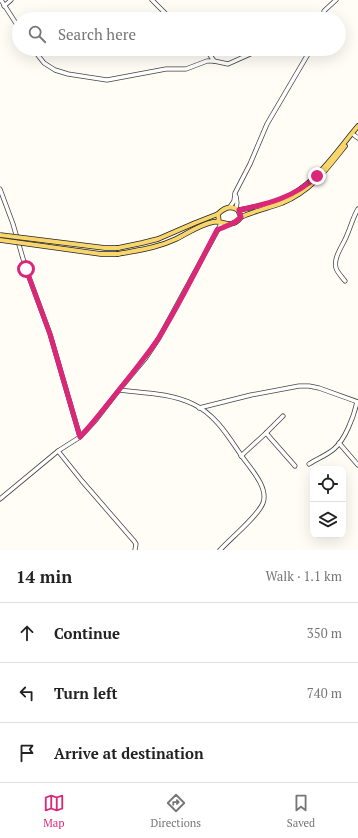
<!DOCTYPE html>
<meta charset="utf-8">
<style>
body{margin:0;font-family:"PT Serif",serif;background:#f6f6f6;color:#222}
.controls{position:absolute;right:12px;bottom:12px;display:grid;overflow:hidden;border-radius:8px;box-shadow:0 4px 16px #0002}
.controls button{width:36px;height:36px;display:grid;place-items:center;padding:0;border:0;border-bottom:1px solid #e0e0e0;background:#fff;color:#222;font:20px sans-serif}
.stop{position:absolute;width:12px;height:12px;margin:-9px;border:3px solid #db2777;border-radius:50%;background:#fff}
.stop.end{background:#db2777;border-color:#fff;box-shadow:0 1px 4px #0008}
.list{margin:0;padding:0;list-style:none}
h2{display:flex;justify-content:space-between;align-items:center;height:52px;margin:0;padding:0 16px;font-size:17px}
h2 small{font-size:13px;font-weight:400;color:#767676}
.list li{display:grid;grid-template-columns:26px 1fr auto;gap:12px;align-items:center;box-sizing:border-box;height:60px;padding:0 16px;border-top:1px solid #e0e0e0}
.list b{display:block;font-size:15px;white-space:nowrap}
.list em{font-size:13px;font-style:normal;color:#767676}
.icon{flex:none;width:22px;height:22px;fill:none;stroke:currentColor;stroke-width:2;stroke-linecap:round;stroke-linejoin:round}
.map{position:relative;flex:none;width:358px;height:550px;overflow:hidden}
.search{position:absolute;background:#fff;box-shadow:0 4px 16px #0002;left:12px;right:12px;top:12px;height:44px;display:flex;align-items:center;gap:10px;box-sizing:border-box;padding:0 14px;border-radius:22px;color:#767676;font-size:15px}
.sheet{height:232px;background:#fff}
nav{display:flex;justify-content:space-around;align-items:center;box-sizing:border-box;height:56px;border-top:1px solid #e0e0e0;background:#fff;font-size:11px;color:#767676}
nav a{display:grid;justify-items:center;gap:2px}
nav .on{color:#db2777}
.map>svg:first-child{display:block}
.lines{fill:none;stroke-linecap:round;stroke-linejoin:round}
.minor-casing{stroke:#444;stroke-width:5}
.major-casing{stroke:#222;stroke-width:5.5}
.minor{stroke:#fff;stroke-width:3.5}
.major{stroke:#f9d66b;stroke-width:4}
.major-bridge-casing{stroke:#222;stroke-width:5.5;stroke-linecap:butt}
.major-bridge{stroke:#f9d66b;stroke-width:4}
.route{stroke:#db2777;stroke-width:5}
</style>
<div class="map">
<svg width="358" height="550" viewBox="0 0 358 550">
<rect width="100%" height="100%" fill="#fffdf5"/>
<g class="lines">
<g class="minor-casing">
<g id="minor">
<path d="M 1,0 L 19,28"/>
<path d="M 152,0 L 171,19"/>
<path d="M 4,6 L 11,0"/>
<path d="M 324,19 L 324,11 L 336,0"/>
<path d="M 33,49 L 44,63 L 55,70 L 68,74 L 107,80 L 166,69 L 186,69 L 207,61 L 214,61 L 228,64 L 257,51 L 271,53 L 277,49"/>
<path d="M 206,49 L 214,61"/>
<path d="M 354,135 L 358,138"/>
<path d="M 0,189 L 13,224 L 26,269 L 50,334 L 80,437"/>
<path d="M 236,196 L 237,203 L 236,208"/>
<path d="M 230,207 L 234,201 L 235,193 L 250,164 L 267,124 L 311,49"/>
<path d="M 218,229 L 230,224"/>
<path d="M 345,281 C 342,277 337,272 336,268 C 333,257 344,244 347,235 C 351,226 353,217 358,209"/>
<path d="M 119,390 C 144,393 170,393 193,404 C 215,414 228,436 241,455 C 249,467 269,487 263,503 C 258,516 231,538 220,550"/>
<path d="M 199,408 L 251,395 L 299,386 L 309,386 L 319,388 L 358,402"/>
<path d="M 266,433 L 295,466"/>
<path d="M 339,443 L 358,465"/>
<path d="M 58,451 L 82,481 L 134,541 L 136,544 L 135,550"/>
<path d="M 241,456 L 266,433 L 283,416"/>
<path d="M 309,464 C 317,459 327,455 334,449 C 345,440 354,416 357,402"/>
<path d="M 0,499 L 58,451 L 80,437 L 95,421 L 119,390 L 145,359 L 159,338 L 221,224"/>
</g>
</g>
<g class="major-casing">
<g id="major">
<path d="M 239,210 C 253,207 267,205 281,200 C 315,186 335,153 358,126"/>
<path d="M 241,217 C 254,211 268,208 282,203 C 311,191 326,170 345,146"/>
<path d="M 118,248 L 142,243 L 158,239 L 195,223 L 218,214"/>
<path d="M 118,254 C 138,250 157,248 176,239 C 188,233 199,225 213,222 C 224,220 231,230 241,217 L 238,210 C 231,205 224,208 218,214 L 219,223"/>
</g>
</g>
<use href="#minor" class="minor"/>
<use href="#major" class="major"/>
<g class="major-bridge-casing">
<g id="major-bridge">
<path d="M 0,235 L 105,248 L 118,248"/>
<path d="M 0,240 L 101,254 L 118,254"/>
</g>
</g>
<use href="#major-bridge" class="major-bridge"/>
</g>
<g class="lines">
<path class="route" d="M 26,269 L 50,334 L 80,437 C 94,422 106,406 119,390 C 132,373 146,357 158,339 C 180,304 198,266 217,230 C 226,226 235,224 241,217 L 239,210 C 268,204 295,197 317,176"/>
</g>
</svg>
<div class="controls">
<button><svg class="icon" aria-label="locate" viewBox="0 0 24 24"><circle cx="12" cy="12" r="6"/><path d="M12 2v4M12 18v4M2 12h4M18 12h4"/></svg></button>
<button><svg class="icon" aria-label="layers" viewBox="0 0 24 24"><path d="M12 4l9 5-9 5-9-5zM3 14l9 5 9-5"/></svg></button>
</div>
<div class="stop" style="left:26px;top:269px"></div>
<div class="stop end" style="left:317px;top:176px"></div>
<div class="search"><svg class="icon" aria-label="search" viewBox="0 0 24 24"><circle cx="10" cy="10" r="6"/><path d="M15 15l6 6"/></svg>Search here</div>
</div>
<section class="sheet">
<h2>14 min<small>Walk · 1.1 km</small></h2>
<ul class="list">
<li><svg class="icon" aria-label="ahead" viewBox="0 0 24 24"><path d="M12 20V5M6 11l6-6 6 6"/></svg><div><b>Continue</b></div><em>350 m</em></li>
<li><svg class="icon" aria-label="left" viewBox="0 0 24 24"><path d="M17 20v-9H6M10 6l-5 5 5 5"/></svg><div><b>Turn left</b></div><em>740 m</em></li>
<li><svg class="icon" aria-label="arrive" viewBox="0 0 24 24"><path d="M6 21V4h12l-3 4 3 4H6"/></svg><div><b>Arrive at destination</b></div></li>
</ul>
</section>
<nav>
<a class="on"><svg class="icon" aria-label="map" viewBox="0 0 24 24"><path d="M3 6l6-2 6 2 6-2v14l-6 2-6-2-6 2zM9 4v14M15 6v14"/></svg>Map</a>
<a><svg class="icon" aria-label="directions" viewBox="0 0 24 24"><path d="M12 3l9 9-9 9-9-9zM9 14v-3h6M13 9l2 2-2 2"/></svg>Directions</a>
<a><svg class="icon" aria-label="saved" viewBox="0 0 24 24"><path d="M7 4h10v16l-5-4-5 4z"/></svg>Saved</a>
</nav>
